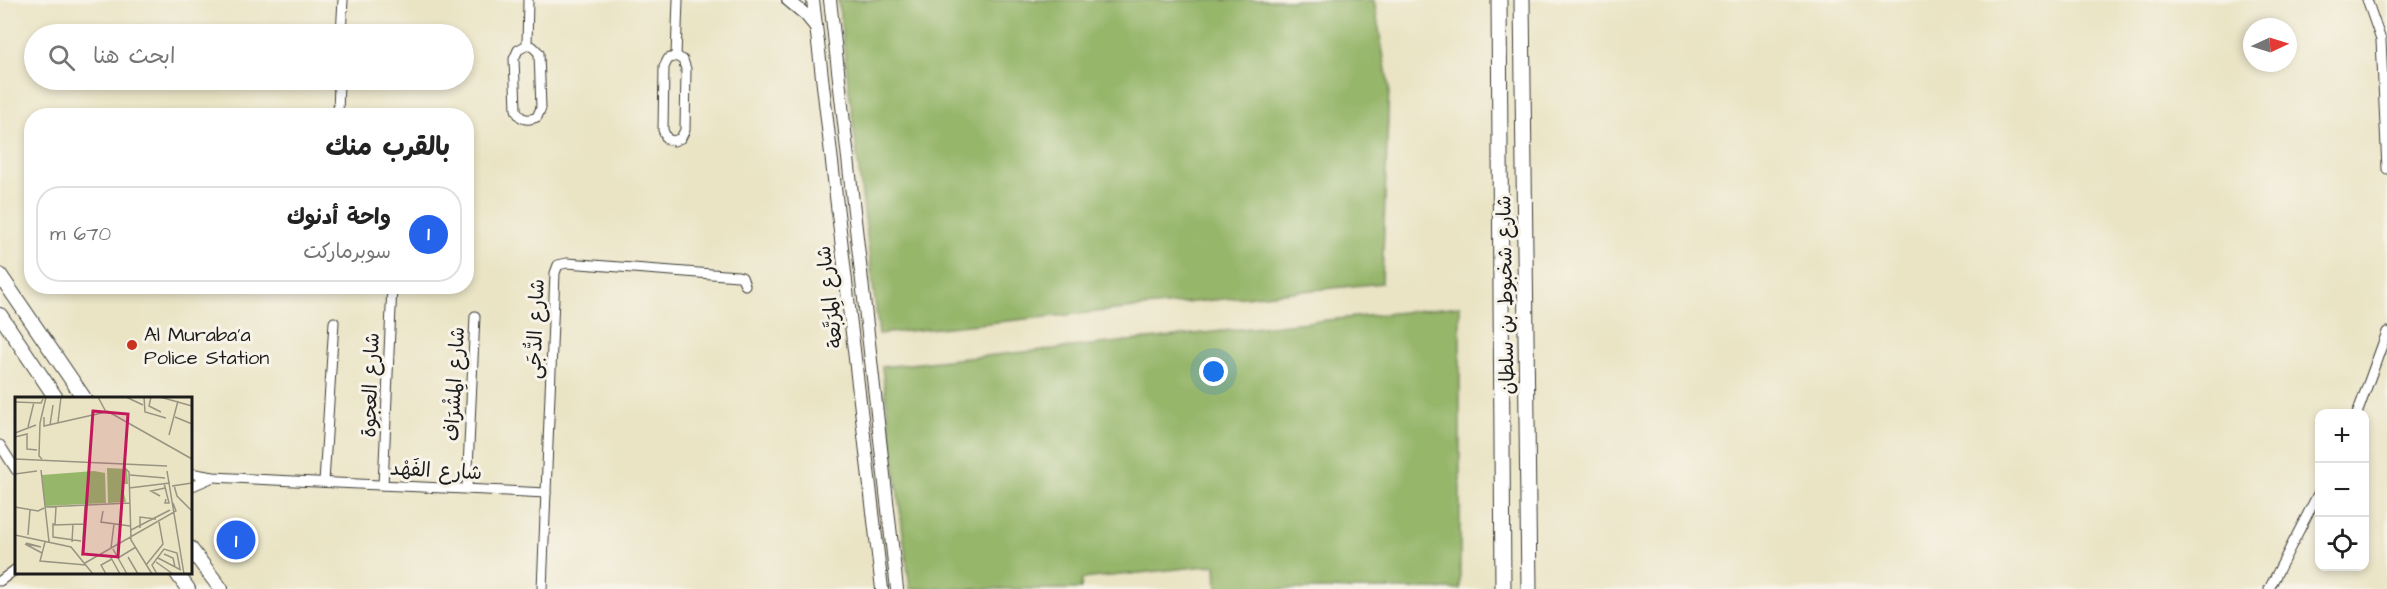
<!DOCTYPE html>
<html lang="ar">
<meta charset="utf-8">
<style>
body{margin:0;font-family:"Architects Daughter","Playpen Sans Arabic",sans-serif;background:#f2f2f2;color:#222;direction:rtl}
.controls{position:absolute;right:18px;bottom:18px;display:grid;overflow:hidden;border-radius:12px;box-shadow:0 3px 9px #0003}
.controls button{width:54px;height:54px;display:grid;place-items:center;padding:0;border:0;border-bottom:2px solid #e0e0e0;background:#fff;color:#222;font:30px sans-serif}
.compass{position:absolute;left:2243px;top:18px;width:54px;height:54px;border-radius:50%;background:#fff;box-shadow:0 3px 9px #0003;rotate:86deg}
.you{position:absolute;left:1214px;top:372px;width:21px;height:21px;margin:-15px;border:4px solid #fff;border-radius:50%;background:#1a73e8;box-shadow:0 0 0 9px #1a73e833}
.badge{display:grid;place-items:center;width:39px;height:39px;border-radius:50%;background:#2563eb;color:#fff;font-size:20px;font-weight:700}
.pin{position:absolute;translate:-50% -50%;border:3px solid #fff;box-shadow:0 2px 6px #0006}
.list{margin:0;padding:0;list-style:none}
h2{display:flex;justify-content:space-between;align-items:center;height:78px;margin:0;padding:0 24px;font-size:26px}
h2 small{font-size:20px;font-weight:400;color:#767676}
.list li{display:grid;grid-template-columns:39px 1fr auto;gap:18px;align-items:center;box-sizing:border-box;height:96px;margin:0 12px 12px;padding:0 12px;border:2px solid #e0e0e0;border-radius:24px}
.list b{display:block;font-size:22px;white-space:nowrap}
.list p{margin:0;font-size:20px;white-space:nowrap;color:#767676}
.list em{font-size:20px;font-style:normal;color:#767676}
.icon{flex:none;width:33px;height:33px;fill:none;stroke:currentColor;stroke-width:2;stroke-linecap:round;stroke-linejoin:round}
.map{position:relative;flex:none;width:2387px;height:589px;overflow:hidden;direction:ltr}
.search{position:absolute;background:#fff;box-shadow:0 3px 9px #0003;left:24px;top:24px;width:450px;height:66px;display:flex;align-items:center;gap:15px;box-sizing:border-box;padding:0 21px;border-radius:33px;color:#767676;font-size:22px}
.panel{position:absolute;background:#fff;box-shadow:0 3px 9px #0003;left:24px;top:108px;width:450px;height:186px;border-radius:24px;direction:rtl}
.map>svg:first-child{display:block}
.forest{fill:#96b66a;stroke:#596943;stroke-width:1.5}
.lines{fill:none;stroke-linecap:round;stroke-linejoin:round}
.minor-casing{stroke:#3b3a35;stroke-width:11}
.tertiary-casing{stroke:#3b3a35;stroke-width:14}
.secondary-casing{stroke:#3b3a35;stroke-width:16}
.primary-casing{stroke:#3b3a35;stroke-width:17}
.minor{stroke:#fff;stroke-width:9}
.tertiary{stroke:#fff;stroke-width:12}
.secondary{stroke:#fff;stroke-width:14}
.primary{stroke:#fff;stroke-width:15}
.poi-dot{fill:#c8321e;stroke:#f7f3e8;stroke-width:2}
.labels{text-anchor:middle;stroke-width:6;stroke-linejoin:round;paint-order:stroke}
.street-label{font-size:20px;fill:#1c1c1c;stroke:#f7f3e8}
.poi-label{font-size:20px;fill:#1c1c1c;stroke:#f7f3e8;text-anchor:start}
.inset-road{fill:none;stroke:#989481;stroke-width:1.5}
.view{fill:#c2185b;fill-opacity:0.15;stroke:#c2185b;stroke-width:3}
.inset-edge{fill:none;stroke:#1c1c1c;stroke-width:3}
</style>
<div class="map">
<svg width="2387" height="589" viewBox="0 0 2387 589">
<rect width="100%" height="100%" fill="#f7f3e8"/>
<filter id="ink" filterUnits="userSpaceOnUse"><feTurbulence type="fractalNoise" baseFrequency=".0167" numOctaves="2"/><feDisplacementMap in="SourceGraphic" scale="12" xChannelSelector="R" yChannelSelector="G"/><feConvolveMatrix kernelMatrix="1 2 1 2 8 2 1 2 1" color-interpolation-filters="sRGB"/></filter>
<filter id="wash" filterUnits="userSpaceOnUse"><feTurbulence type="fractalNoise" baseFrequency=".008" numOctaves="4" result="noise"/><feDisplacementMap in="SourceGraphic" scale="24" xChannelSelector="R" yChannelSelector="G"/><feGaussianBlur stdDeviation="1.35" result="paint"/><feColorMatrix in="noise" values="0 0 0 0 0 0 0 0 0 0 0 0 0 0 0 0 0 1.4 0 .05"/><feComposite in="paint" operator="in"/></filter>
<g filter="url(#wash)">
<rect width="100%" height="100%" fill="#eae4c5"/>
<g class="forest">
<path d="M 838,0 L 1374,0 L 1389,87 L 1382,283 L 879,334 Z"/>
<path d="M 1460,306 L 1460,589 L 1217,589 L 1216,565 L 1082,579 L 1081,589 L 910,589 L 882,367 Z"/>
</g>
</g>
<g filter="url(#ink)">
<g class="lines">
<g class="minor-casing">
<g id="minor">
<path d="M 2367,0 L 2381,40 L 2387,169"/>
<path d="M 341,34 L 343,0"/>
<path d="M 527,45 L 533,47 L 539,53 L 541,108 L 537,117 C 528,121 519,120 516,109 L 514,59 L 518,50 Z"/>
<path d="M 527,45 L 528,0"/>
<path d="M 676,56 L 683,60 L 686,69 L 685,130 L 681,138 L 674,141 L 667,139 L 663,130 L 664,67 L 668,59 Z"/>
<path d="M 676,56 L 678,0"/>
<path d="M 338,116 L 339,80"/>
<path d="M 2357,414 L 2387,332"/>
<path d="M 0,445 L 16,470"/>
<path d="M 190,473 L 213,477 L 546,493"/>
<path d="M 324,482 L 334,322"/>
<path d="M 383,485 L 392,286"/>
<path d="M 190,487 L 213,477"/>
<path d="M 467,489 L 475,316"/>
<path d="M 0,581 L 16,569"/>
<path d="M 542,589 L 555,273 L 558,265 L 567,263 L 738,276 L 742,277 L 745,285"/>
<path d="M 2269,589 L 2320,490"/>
</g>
</g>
<g class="tertiary-casing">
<g id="tertiary">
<path d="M 788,0 L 806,15 L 815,26"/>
<path d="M 813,0 L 882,589"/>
<path d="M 830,0 L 897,589"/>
</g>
</g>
<g class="secondary-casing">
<g id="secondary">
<path d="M 0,275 L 84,398"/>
<path d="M 0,315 L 56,398"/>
<path d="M 190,548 L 221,589"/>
<path d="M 176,572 L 188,589"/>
</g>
</g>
<g class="primary-casing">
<g id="primary">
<path d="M 1499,0 L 1503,589"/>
<path d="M 1522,0 L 1529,589"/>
</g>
</g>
<use href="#minor" class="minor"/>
<use href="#tertiary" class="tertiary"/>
<use href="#secondary" class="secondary"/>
<use href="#primary" class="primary"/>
</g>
</g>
<circle class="poi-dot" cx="132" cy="345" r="6"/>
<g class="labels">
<g class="street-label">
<text transform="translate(1505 295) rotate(-91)" y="7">شارع شخبوط بن سلطان</text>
<text transform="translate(829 297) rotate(-97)" y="7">شارع المِرَبَّعة</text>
<text transform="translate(535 329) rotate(-88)" y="7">شارع الدُّجَى</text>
<text transform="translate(454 384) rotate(-87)" y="7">شارع المِشْرَاف</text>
<text transform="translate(370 385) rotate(-88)" y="7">شارع العجوة</text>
<text transform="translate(436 470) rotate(3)" y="7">شارع الفَهْد</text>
</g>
<g class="poi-label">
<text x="144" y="341">Al Muraba'a<tspan x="144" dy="23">Police Station</tspan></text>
</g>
</g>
<g transform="translate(15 397)">
<rect width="177" height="177" fill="#eae4c5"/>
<path d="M 92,71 L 112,72 L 113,87 L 107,87 L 111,105 L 93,106 ZM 79,74 L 90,76 L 91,106 L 30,109 L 27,78 Z" fill="#96b66a"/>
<path class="inset-road" d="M 111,0 L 128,8M 129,0 L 130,15 L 151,21M 136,0 L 134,9 L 146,15M 145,0 L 177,9M 0,5 L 26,6 L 28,2M 92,14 L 177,62M 29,20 L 29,29 L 91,15 L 83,0M 160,20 L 177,27M 43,25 L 46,0M 35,28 L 38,8M 13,30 L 19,5M 0,36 L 21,28M 154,38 L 163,4M 0,40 L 12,37 L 12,52 L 22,53M 0,62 L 152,69M 27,62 L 24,59 L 25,26 L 31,0M 109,70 L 114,75 L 116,143 L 137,177M 26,73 L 34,145M 152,74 L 169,177M 0,77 L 22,74M 115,78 L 150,81M 149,86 L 154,106 L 150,106 L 151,102M 159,88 L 162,99 L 177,114M 157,89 L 177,86M 114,91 L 155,86M 145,99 L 136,94 L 150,91M 0,110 L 23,114 L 29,111M 30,110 L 115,106M 88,114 L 86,125 L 115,129M 38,126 L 38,140 L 66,144M 38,128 L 69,127M 40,128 L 41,110M 125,131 L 125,120 L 141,122M 116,133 L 155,113M 0,138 L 56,150 L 78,177M 13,138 L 15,113M 30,145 L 25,164 L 71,168M 57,145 L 58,127M 10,147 L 27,156M 11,147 L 26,150 L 11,146M 96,151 L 99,127M 98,152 L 112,177M 149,157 L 158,161 L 160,170M 67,159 L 70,108M 95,159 L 105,177M 113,160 L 123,177M 103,161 L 121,150M 143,161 L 166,173M 141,165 L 158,177M 70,166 L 161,114 L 158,106M 131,168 L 148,147 L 144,125M 91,177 L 86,168 L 97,162M 142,177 L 137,168 L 149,152 L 162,156 L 165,172"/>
<path class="view" d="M 78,14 L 113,17 L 103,160 L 68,157 Z"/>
<rect width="177" height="177" class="inset-edge"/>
</g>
</svg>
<div class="controls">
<button>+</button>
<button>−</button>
<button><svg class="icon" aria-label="locate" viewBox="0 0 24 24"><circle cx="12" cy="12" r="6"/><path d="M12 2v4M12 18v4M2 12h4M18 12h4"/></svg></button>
</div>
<svg class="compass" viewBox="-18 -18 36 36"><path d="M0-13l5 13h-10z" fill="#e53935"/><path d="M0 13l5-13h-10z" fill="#767676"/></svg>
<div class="you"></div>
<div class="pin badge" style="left:236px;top:540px">1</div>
<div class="search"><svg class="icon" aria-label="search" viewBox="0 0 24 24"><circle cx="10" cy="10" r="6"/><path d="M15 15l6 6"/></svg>ابحث هنا</div>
<section class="panel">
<h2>بالقرب منك<small></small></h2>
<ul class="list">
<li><span class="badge">1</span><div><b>واحة أدنوك</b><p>سوبرماركت</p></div><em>670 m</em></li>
</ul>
</section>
</div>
